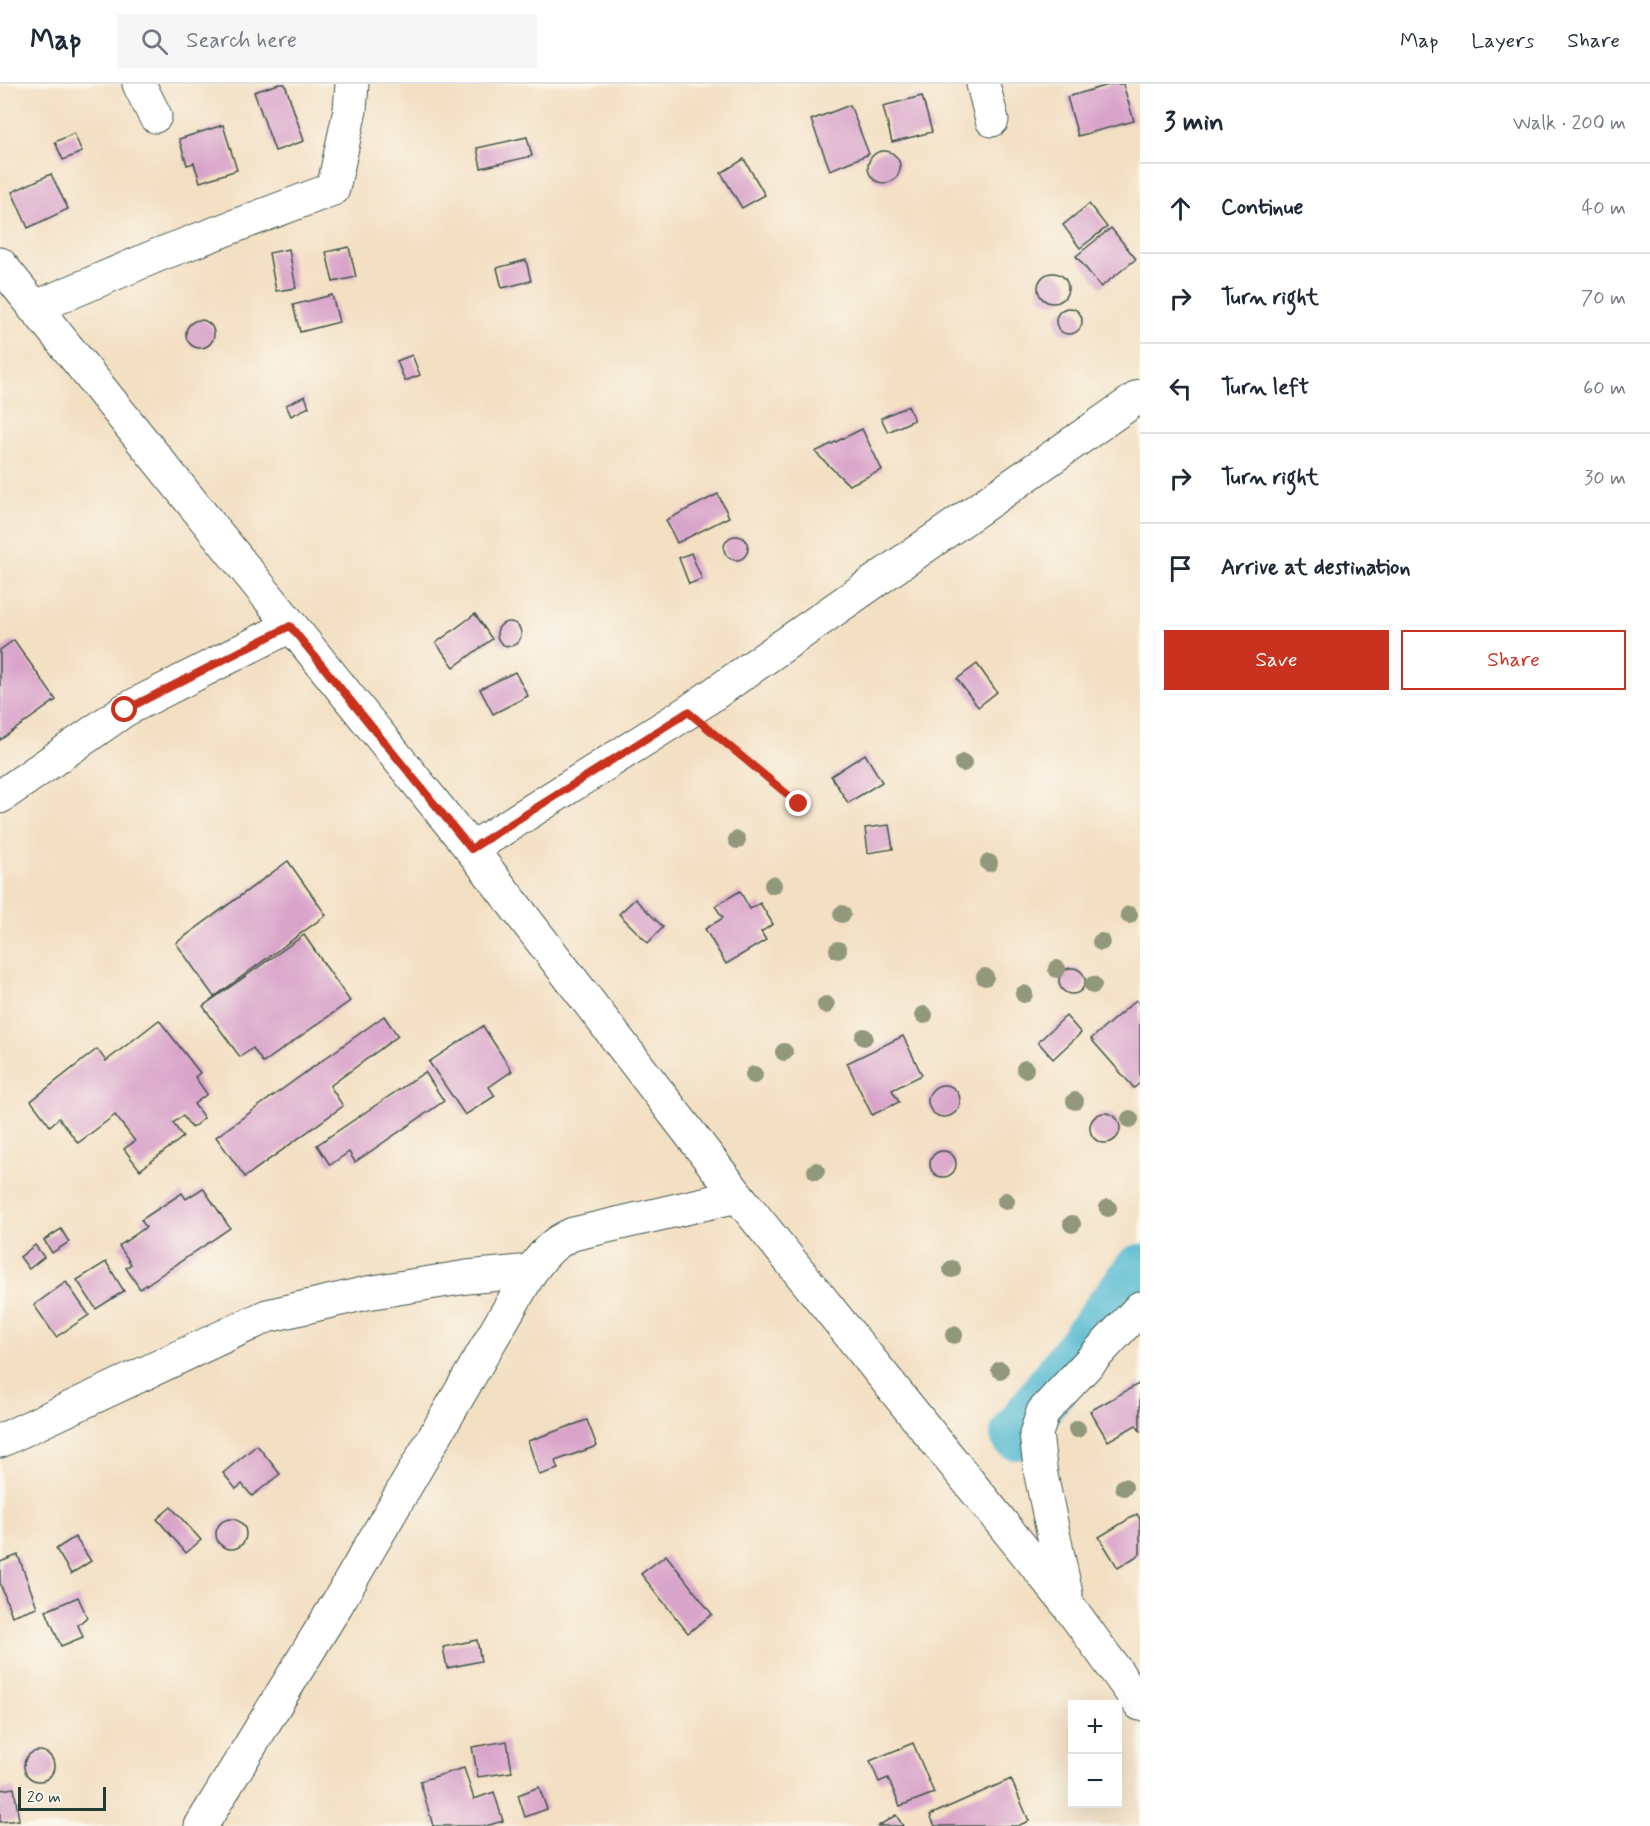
<!DOCTYPE html>
<meta charset="utf-8">
<style>
body{margin:0;font-family:Mynerve,sans-serif;background:#f6f6f7;color:#1f2937}
.controls{position:absolute;right:18px;bottom:18px;display:grid;overflow:hidden;border-radius:0px;box-shadow:0 6px 24px #0002}
.controls button{width:54px;height:54px;display:grid;place-items:center;padding:0;border:0;border-bottom:2px solid #e0e1e3;background:#fff;color:#1f2937;font:30px sans-serif}
.scale{position:absolute;left:18px;bottom:15px;width:88px;box-sizing:border-box;padding-left:6px;border:3px solid #1f3d34;border-top:0;font-size:16px;line-height:21px;white-space:nowrap;color:#1f3d34;-webkit-text-stroke:4px #fbf7ec;paint-order:stroke}
.stop{position:absolute;width:18px;height:18px;margin:-14px;border:4px solid #c8321e;border-radius:50%;background:#fff}
.stop.end{background:#c8321e;border-color:#fff;box-shadow:0 2px 6px #0008}
.list{margin:0;padding:0;list-style:none}
h2{display:flex;justify-content:space-between;align-items:center;height:78px;margin:0;padding:0 24px;font-size:26px}
h2 small{font-size:20px;font-weight:400;color:#747a83}
.list li{display:grid;grid-template-columns:39px 1fr auto;gap:18px;align-items:center;box-sizing:border-box;height:90px;padding:0 24px;border-top:2px solid #e0e1e3}
.list b{display:block;font-size:22px;white-space:nowrap}
.list em{font-size:20px;font-style:normal;color:#747a83}
.actions{display:flex;gap:12px;padding:18px 24px}
.actions a{flex:1;padding:14px 0;border:2px solid #c8321e;border-radius:0px;text-align:center;font-size:21px;color:#c8321e}
.actions .main{background:#c8321e;color:#fff}
.icon{flex:none;width:33px;height:33px;fill:none;stroke:currentColor;stroke-width:2;stroke-linecap:round;stroke-linejoin:round}
.map{position:relative;flex:none;width:1140px;height:1742px;overflow:hidden}
header{display:flex;align-items:center;gap:36px;box-sizing:border-box;height:84px;padding:0 30px;background:#fff;border-bottom:2px solid #e0e1e3}
header strong{font-size:28px}
nav{display:flex;gap:33px;margin-inline-start:auto;font-size:21px}
.search{width:420px;height:54px;background:#f6f6f7;display:flex;align-items:center;gap:15px;box-sizing:border-box;padding:0 21px;border-radius:0px;color:#747a83;font-size:22px}
main{display:flex}
aside{flex:1;background:#fff}
.map>svg:first-child{display:block}
.lines{fill:none;stroke-linecap:round;stroke-linejoin:round}
.river{stroke:#53b9d1;stroke-width:52}
.building{fill:#d9a4ca}
.minor-casing{stroke:#3f5549;stroke-width:35}
.path{stroke:#3f5549;stroke-width:4;stroke-dasharray:4.5 4.5;stroke-linecap:butt}
.minor{stroke:#fff;stroke-width:33}
.tree{fill:#91987b}
.route{stroke:#c8321e;stroke-width:8}
</style>
<header>
<strong>Map</strong>
<div class="search"><svg class="icon" aria-label="search" viewBox="0 0 24 24"><circle cx="10" cy="10" r="6"/><path d="M15 15l6 6"/></svg>Search here</div>
<nav><a>Map</a><a>Layers</a><a>Share</a></nav>
</header>
<main>
<div class="map">
<svg width="1140" height="1742" viewBox="0 0 1140 1742">
<rect width="100%" height="100%" fill="#fbf7ec"/>
<filter id="ink" filterUnits="userSpaceOnUse"><feTurbulence type="fractalNoise" baseFrequency=".0167" numOctaves="2"/><feDisplacementMap in="SourceGraphic" scale="12" xChannelSelector="R" yChannelSelector="G"/><feConvolveMatrix kernelMatrix="1 2 1 2 8 2 1 2 1" color-interpolation-filters="sRGB"/></filter>
<filter id="wash" filterUnits="userSpaceOnUse"><feTurbulence type="fractalNoise" baseFrequency=".008" numOctaves="4" result="noise"/><feDisplacementMap in="SourceGraphic" scale="24" xChannelSelector="R" yChannelSelector="G"/><feGaussianBlur stdDeviation="1.35" result="paint"/><feColorMatrix in="noise" values="0 0 0 0 0 0 0 0 0 0 0 0 0 0 0 0 0 1.4 0 .05"/><feComposite in="paint" operator="in"/></filter>
<g filter="url(#wash)">
<rect width="100%" height="100%" fill="#f3dfc2"/>
<g class="lines">
<path class="river" d="M 1016,1350 L 1140,1186"/>
</g>
<g id="blocks">
<g class="building">
<path d="M 279,0 L 285,0 L 304,57 L 275,67 L 254,8 Z"/>
<path d="M 1112,0 L 1123,0 L 1134,37 L 1078,52 L 1067,13 Z"/>
<path d="M 922,12 L 932,48 L 892,58 L 883,22 Z"/>
<path d="M 850,21 L 869,70 L 830,86 L 811,36 Z"/>
<path d="M 223,41 L 237,86 L 200,98 L 194,79 L 187,81 L 179,55 Z"/>
<path d="M 74,49 L 82,68 L 63,76 L 55,58 Z"/>
<path d="M 527,53 L 532,72 L 481,84 L 477,64 Z"/>
<circle cx="884" cy="83" r="16"/>
<path d="M 744,75 L 765,111 L 742,124 L 721,89 Z"/>
<path d="M 51,90 L 68,125 L 28,144 L 12,108 Z"/>
<path d="M 1089,120 L 1107,143 L 1080,164 L 1063,141 Z"/>
<path d="M 1111,144 L 1136,175 L 1101,203 L 1076,172 Z"/>
<path d="M 349,163 L 356,193 L 333,198 L 326,168 Z"/>
<path d="M 289,165 L 296,204 L 276,207 L 269,169 Z"/>
<path d="M 526,176 L 531,197 L 502,204 L 497,184 Z"/>
<circle cx="1053" cy="204" r="15"/>
<path d="M 332,211 L 339,238 L 300,248 L 293,221 Z"/>
<circle cx="1069" cy="237" r="13"/>
<circle cx="200" cy="250" r="14"/>
<path d="M 412,271 L 420,291 L 405,297 L 397,277 Z"/>
<path d="M 305,312 L 309,323 L 291,332 L 286,321 Z"/>
<path d="M 908,322 L 914,336 L 888,348 L 881,334 Z"/>
<path d="M 862,345 L 882,386 L 849,401 L 815,368 Z"/>
<path d="M 718,410 L 729,433 L 677,459 L 666,436 Z"/>
<circle cx="736" cy="464" r="12"/>
<path d="M 691,469 L 702,495 L 689,500 L 679,474 Z"/>
<path d="M 475,530 L 492,555 L 454,583 L 436,559 Z"/>
<circle cx="509" cy="550" r="12"/>
<path d="M 14,556 L 56,616 L 0,656 L 0,566 Z"/>
<path d="M 977,580 L 997,608 L 978,623 L 957,595 Z"/>
<path d="M 515,588 L 528,612 L 493,630 L 480,605 Z"/>
<path d="M 865,670 L 882,698 L 848,719 L 831,692 Z"/>
<path d="M 889,741 L 893,765 L 868,769 L 865,744 Z"/>
<path d="M 288,777 L 326,831 L 214,913 L 176,859 Z"/>
<path d="M 740,807 L 750,825 L 760,819 L 773,840 L 761,848 L 766,856 L 726,880 L 705,845 L 723,834 L 715,822 Z"/>
<path d="M 635,815 L 663,843 L 648,859 L 619,830 Z"/>
<path d="M 304,851 L 350,917 L 263,979 L 253,964 L 240,973 L 203,922 Z"/>
<circle cx="1072" cy="897" r="13"/>
<path d="M 1136,916 L 1140,920 L 1140,999 L 1134,1004 L 1091,955 Z"/>
<path d="M 384,932 L 398,952 L 330,1002 L 343,1022 L 245,1093 L 216,1053 Z"/>
<path d="M 1066,932 L 1081,949 L 1053,975 L 1038,958 Z"/>
<path d="M 159,936 L 200,989 L 195,993 L 207,1010 L 194,1020 L 204,1034 L 192,1044 L 183,1032 L 173,1039 L 183,1053 L 140,1086 L 124,1065 L 135,1057 L 115,1031 L 78,1059 L 59,1034 L 50,1042 L 31,1017 L 97,965 L 106,977 Z"/>
<path d="M 483,942 L 512,987 L 489,1003 L 495,1012 L 465,1031 L 429,978 Z"/>
<path d="M 903,952 L 922,991 L 892,1006 L 899,1018 L 872,1031 L 847,979 Z"/>
<path d="M 425,988 L 444,1017 L 355,1078 L 349,1068 L 330,1081 L 317,1061 Z"/>
<circle cx="944" cy="1017" r="16"/>
<circle cx="1105" cy="1044" r="15"/>
<circle cx="943" cy="1080" r="13"/>
<path d="M 203,1104 L 230,1144 L 140,1205 L 126,1184 L 131,1180 L 119,1162 L 146,1143 L 141,1136 L 182,1109 L 186,1115 Z"/>
<path d="M 61,1145 L 69,1158 L 52,1169 L 44,1156 Z"/>
<path d="M 35,1161 L 44,1173 L 29,1185 L 20,1173 Z"/>
<path d="M 106,1178 L 124,1207 L 96,1225 L 77,1196 Z"/>
<path d="M 66,1198 L 89,1231 L 56,1253 L 34,1221 Z"/>
<path d="M 1140,1299 L 1140,1347 L 1136,1341 L 1108,1357 L 1090,1327 Z"/>
<path d="M 587,1336 L 597,1362 L 555,1377 L 558,1385 L 539,1391 L 528,1357 Z"/>
<path d="M 257,1361 L 280,1390 L 252,1412 L 242,1400 L 236,1405 L 223,1389 Z"/>
<path d="M 171,1423 L 201,1456 L 186,1469 L 157,1435 Z"/>
<path d="M 1137,1430 L 1140,1435 L 1140,1470 L 1118,1484 L 1099,1453 Z"/>
<circle cx="231" cy="1450" r="15"/>
<path d="M 75,1453 L 91,1477 L 71,1490 L 56,1465 Z"/>
<path d="M 18,1471 L 37,1523 L 12,1532 L 0,1499 L 0,1478 Z"/>
<path d="M 666,1471 L 712,1530 L 688,1549 L 641,1490 Z"/>
<path d="M 78,1513 L 87,1533 L 78,1541 L 83,1553 L 61,1562 L 46,1527 Z"/>
<path d="M 477,1556 L 481,1577 L 447,1584 L 443,1563 Z"/>
<path d="M 507,1657 L 512,1688 L 478,1693 L 472,1663 Z"/>
<path d="M 913,1659 L 934,1709 L 900,1722 L 888,1694 L 879,1698 L 870,1677 Z"/>
<circle cx="39" cy="1682" r="15"/>
<path d="M 464,1684 L 474,1715 L 494,1708 L 503,1737 L 486,1742 L 433,1742 L 420,1697 Z"/>
<path d="M 1011,1695 L 1029,1737 L 1017,1742 L 935,1742 L 930,1731 Z"/>
<path d="M 539,1703 L 547,1725 L 525,1733 L 518,1711 Z"/>
<path d="M 14,1704 L 19,1736 L 0,1738 L 0,1706 Z"/>
<path d="M 896,1731 L 903,1742 L 878,1742 Z"/>
</g>
</g>
</g>
<g filter="url(#ink)">
<use href="#blocks" fill-opacity="0" stroke="#3f5549" stroke-width="1.5"/>
<g class="lines">
<g class="minor-casing">
<g id="minor">
<path d="M 139,0 L 155,32"/>
<path d="M 983,0 L 992,36"/>
<path d="M 0,180 L 471,765 L 738,1112 L 1068,1521 L 1140,1620"/>
<path d="M 34,224 L 158,171 L 333,105 L 350,26 L 352,0"/>
<path d="M 0,713 L 125,626 L 290,542"/>
<path d="M 471,765 L 688,628 L 1140,312"/>
<path d="M 0,1357 L 267,1232 L 367,1209 L 467,1193 L 531,1187"/>
<path d="M 1066,1510 L 1041,1391 L 1036,1350 L 1043,1328 L 1140,1224"/>
<path d="M 201,1742 L 337,1520 L 531,1187 C 544,1170 553,1158 573,1150 L 738,1112"/>
</g>
</g>
<path class="path" d="M 712,648 L 799,720"/>
<use href="#minor" class="minor"/>
</g>
<g class="tree">
<circle cx="963" cy="679" r="9"/>
<circle cx="737" cy="756" r="9"/>
<circle cx="989" cy="779" r="9"/>
<circle cx="773" cy="801" r="9"/>
<circle cx="842" cy="830" r="9"/>
<circle cx="1129" cy="831" r="9"/>
<circle cx="1101" cy="858" r="9"/>
<circle cx="838" cy="866" r="9"/>
<circle cx="1057" cy="885" r="9"/>
<circle cx="985" cy="893" r="9"/>
<circle cx="1093" cy="901" r="9"/>
<circle cx="1024" cy="910" r="9"/>
<circle cx="826" cy="921" r="9"/>
<circle cx="924" cy="931" r="9"/>
<circle cx="864" cy="953" r="9"/>
<circle cx="784" cy="968" r="9"/>
<circle cx="1025" cy="985" r="9"/>
<circle cx="754" cy="991" r="9"/>
<circle cx="1075" cy="1017" r="9"/>
<circle cx="1130" cy="1035" r="9"/>
<circle cx="816" cy="1087" r="9"/>
<circle cx="1006" cy="1117" r="9"/>
<circle cx="1108" cy="1124" r="9"/>
<circle cx="1072" cy="1140" r="9"/>
<circle cx="952" cy="1185" r="9"/>
<circle cx="954" cy="1251" r="9"/>
<circle cx="1000" cy="1286" r="9"/>
<circle cx="1077" cy="1345" r="9"/>
<circle cx="1124" cy="1403" r="9"/>
</g>
</g>
<g class="lines" filter="url(#ink)">
<path class="route" d="M 125,626 L 290,542 L 471,765 L 688,628 L 799,720"/>
</g>
</svg>
<div class="controls">
<button>+</button>
<button>−</button>
</div>
<div class="scale">20 m</div>
<div class="stop" style="left:125px;top:626px"></div>
<div class="stop end" style="left:799px;top:720px"></div>
</div>
<aside>
<h2>3 min<small>Walk · 200 m</small></h2>
<ul class="list">
<li><svg class="icon" aria-label="ahead" viewBox="0 0 24 24"><path d="M12 20V5M6 11l6-6 6 6"/></svg><div><b>Continue</b></div><em>40 m</em></li>
<li><svg class="icon" aria-label="right" viewBox="0 0 24 24"><path d="M7 20v-9h11M14 6l5 5-5 5"/></svg><div><b>Turn right</b></div><em>70 m</em></li>
<li><svg class="icon" aria-label="left" viewBox="0 0 24 24"><path d="M17 20v-9H6M10 6l-5 5 5 5"/></svg><div><b>Turn left</b></div><em>60 m</em></li>
<li><svg class="icon" aria-label="right" viewBox="0 0 24 24"><path d="M7 20v-9h11M14 6l5 5-5 5"/></svg><div><b>Turn right</b></div><em>30 m</em></li>
<li><svg class="icon" aria-label="arrive" viewBox="0 0 24 24"><path d="M6 21V4h12l-3 4 3 4H6"/></svg><div><b>Arrive at destination</b></div></li>
</ul>
<div class="actions"><a class="main">Save</a><a>Share</a></div>
</aside>
</main>
